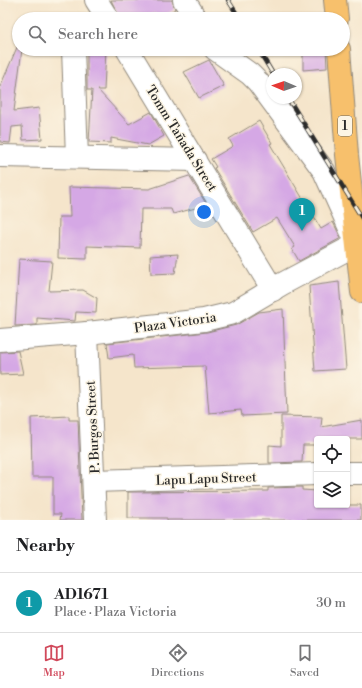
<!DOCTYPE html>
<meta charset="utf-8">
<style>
body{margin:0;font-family:"Libre Bodoni",serif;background:#f6f6f6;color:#202124}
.controls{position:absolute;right:12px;bottom:12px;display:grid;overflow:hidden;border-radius:4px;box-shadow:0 1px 3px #0004}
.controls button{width:36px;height:36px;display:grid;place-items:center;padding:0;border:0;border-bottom:1px solid #e0e0e0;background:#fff;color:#202124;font:20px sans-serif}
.compass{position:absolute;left:266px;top:68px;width:36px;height:36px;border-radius:50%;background:#fff;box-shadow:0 1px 3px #0004;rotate:272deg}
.you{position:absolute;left:204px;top:212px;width:14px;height:14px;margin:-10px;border:3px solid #fff;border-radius:50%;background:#1a73e8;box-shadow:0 0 0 6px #1a73e833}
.badge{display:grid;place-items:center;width:26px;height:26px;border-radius:50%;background:#d1495b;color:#fff;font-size:13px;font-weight:700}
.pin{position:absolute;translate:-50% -33px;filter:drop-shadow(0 1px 2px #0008)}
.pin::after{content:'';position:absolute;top:21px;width:14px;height:12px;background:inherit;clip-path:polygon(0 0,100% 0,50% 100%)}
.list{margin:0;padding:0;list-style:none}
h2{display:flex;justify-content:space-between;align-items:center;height:52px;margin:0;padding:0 16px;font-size:17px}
h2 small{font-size:13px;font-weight:400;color:#757577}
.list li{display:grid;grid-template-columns:26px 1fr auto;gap:12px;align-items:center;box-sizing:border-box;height:60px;padding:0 16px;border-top:1px solid #e0e0e0}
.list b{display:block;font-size:15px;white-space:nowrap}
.list p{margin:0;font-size:13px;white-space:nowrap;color:#757577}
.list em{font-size:13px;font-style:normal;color:#757577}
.icon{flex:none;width:22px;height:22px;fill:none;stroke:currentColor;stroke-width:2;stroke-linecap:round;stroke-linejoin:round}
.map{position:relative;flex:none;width:362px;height:520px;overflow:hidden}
.search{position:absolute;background:#fff;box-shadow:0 1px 3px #0004;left:12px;right:12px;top:12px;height:44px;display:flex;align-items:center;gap:10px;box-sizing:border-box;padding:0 14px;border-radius:22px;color:#757577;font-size:15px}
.sheet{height:112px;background:#fff}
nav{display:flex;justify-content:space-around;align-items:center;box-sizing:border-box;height:56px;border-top:1px solid #e0e0e0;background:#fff;font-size:11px;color:#757577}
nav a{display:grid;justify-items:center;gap:2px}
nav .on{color:#d1495b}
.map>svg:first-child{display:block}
.building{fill:#d5a8e5}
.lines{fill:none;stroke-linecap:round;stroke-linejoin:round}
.minor-casing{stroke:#90887b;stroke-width:24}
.major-casing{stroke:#90887b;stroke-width:24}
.minor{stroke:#fff;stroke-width:22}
.major{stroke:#f7c06c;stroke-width:22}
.rail-casing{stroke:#2b2b2b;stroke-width:4.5}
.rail{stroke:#fcf5e5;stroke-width:3;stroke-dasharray:9;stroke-linecap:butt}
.labels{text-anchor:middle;stroke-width:3;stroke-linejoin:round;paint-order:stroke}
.shield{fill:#fcf5e5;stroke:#6a6863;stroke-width:1}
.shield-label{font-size:12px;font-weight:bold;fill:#2b2b2b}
.street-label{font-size:13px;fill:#2b2b2b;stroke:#fcf5e5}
</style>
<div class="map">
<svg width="362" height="520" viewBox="0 0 362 520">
<rect width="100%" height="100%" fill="#fcf5e5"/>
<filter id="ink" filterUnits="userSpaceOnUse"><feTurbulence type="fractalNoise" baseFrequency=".025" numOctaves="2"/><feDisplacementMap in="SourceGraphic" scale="8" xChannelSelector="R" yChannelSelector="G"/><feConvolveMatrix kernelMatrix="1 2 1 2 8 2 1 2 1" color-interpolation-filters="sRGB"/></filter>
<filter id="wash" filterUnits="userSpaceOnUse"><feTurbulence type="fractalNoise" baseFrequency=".012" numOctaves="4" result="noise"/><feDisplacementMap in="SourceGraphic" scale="16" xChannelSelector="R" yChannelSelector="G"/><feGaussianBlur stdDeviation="0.9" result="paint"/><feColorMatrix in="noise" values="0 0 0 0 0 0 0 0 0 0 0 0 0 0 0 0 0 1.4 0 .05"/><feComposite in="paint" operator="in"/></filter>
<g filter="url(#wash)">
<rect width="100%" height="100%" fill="#f5e5cb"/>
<g id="blocks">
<g class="building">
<path d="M 111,0 L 172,0 L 175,9 L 160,19 L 154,13 L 144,19 L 120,19 Z"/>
<path d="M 18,45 L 19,49 L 22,49 L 14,111 L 39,108 L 42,139 L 23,140 L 22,126 L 12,127 L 10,143 L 0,142 L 0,87 Z"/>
<path d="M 87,49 L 106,49 L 104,90 L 98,90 L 129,124 L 151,112 L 164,136 L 148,145 L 111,138 L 111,143 L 89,142 L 92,90 L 87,90 Z"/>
<path d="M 303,49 L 326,49 L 327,68 L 303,70 Z"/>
<path d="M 209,60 L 224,86 L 199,98 L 184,72 Z"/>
<path d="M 259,121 L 272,143 L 270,144 L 321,229 L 333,222 L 341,238 L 299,261 L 292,249 L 295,247 L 277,218 L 253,232 L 214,168 L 216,167 L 211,159 L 233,146 L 229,139 Z"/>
<path d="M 189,176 L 207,205 L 173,214 L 171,209 L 141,209 L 140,248 L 87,246 L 87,259 L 58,258 L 59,217 L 70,217 L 69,187 L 149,189 Z"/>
<path d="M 178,254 L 175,273 L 151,274 L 150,256 Z"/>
<path d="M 19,259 L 52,261 L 49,291 L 83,290 L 97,298 L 96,313 L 76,312 L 75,321 L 37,318 L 37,325 L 15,326 Z"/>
<path d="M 339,282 L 346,369 L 315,371 L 309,286 Z"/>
<path d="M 283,309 L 287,414 L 242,416 L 241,410 L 209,413 L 205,366 L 134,368 L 133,355 L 109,358 L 107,343 L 207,332 L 236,325 L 259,312 Z"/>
<path d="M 18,351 L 23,374 L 0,375 L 0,352 Z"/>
<path d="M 69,416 L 69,420 L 78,420 L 82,520 L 60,520 L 61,514 L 53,514 L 53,477 L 32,477 L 31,418 Z"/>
<path d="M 281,416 L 322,417 L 321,427 L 362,420 L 362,439 L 317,439 L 317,445 L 303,445 L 302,462 L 269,463 L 269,445 L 281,446 Z"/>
<path d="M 302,487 L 302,490 L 317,491 L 316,505 L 361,505 L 361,520 L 167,520 L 167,518 L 128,518 L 128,492 L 268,491 L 268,488 Z"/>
</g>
</g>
</g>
<g filter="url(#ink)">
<use href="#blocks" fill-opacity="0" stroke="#90887b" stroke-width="1"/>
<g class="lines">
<g class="minor-casing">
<g id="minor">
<path d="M 96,0 L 108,19"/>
<path d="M 184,0 L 196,19"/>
<path d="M 73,49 L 77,157"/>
<path d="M 127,49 L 273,290"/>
<path d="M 0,156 L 195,160"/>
<path d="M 87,333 L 95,520"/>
<path d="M 0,340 L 87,333 L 204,320 L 233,313 L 282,284 L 357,244 L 324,171 L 258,82 L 250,74 L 215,49"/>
<path d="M 347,473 L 362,473"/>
<path d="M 94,481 L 317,474"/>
</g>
</g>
<g class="major-casing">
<g id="major">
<path d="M 335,0 L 337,19"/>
<path d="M 339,49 L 347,155 L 362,292"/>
</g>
</g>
<use href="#minor" class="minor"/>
<use href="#major" class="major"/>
<g class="rail-casing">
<g id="rail">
<path d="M 228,0 L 240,19"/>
<path d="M 258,49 L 273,74"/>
<path d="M 288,98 L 362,218"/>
</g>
</g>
<use href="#rail" class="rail"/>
</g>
</g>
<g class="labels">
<rect class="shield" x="338" y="116" width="14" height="20" rx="3"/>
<g class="shield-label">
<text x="345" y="130">1</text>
</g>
<g class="street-label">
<text transform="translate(182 138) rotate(58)" y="5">Tomm Tañada Street</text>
<text transform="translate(175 322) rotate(-8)" y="5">Plaza Victoria</text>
<text transform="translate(92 427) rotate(-93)" y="5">P. Burgos Street</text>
<text transform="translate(206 478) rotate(-2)" y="5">Lapu Lapu Street</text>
</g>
</g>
</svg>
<div class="controls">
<button><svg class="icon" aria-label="locate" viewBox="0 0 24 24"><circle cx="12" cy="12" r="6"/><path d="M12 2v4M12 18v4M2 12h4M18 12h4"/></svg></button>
<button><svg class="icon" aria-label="layers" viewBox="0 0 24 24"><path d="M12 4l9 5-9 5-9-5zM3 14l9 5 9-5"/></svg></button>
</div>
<svg class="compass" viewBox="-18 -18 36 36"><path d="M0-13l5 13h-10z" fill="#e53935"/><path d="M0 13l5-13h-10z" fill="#757577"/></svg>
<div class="you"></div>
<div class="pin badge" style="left:302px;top:231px;background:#0f9aa8">1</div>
<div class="search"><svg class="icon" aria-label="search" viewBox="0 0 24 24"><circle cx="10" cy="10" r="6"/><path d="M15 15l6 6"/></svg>Search here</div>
</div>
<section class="sheet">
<h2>Nearby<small></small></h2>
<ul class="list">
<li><span class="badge" style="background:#0f9aa8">1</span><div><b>AD1671</b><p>Place · Plaza Victoria</p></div><em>30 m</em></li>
</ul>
</section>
<nav>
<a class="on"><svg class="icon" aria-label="map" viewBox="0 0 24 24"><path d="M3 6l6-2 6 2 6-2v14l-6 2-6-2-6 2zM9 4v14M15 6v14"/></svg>Map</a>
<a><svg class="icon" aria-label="directions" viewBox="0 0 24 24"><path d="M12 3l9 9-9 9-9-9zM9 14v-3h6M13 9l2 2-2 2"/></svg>Directions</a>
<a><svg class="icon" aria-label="saved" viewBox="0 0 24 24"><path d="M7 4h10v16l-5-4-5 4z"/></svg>Saved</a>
</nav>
